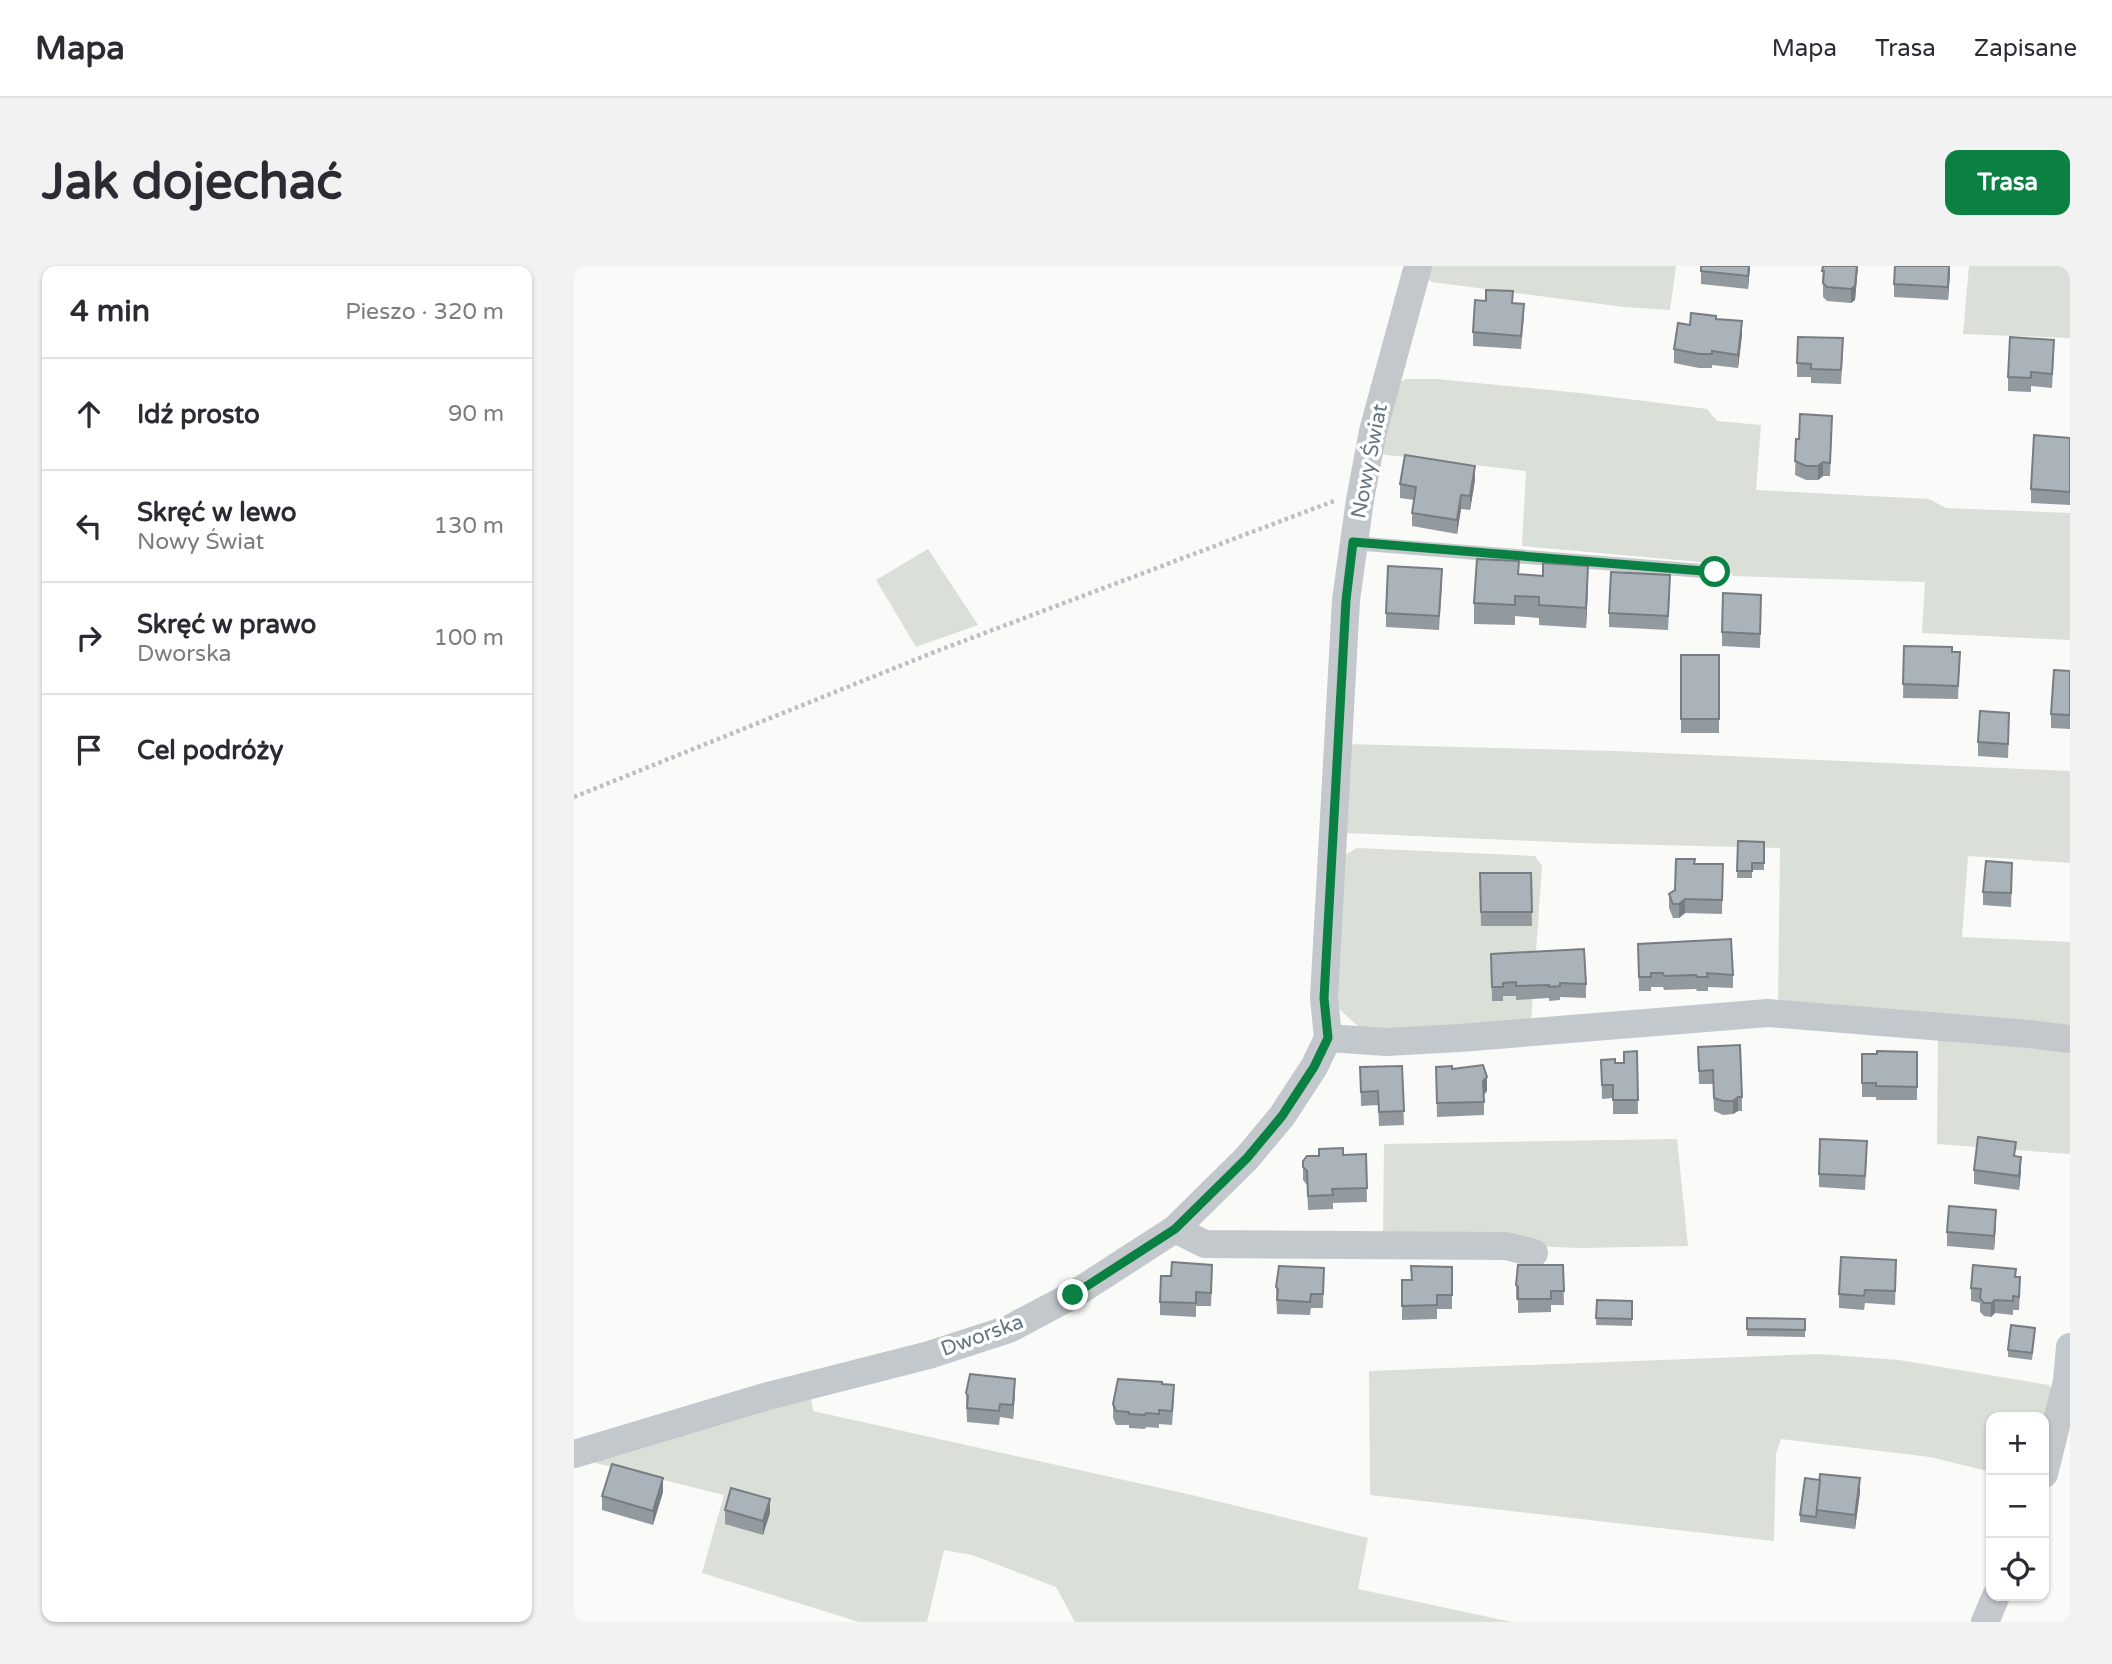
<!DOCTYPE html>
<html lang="pl">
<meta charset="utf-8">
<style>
body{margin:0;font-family:"Varela Round",sans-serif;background:#f2f2f3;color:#2b2b33}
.controls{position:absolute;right:21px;bottom:21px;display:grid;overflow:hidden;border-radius:14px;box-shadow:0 2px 5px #0004}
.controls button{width:63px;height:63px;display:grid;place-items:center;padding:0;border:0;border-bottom:2px solid #e1e1e2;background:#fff;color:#2b2b33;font:35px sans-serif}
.stop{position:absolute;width:21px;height:21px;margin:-16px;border:5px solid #0b8043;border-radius:50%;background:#fff}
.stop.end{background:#0b8043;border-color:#fff;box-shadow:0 2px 7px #0008}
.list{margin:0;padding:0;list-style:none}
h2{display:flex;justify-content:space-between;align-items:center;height:91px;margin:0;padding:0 28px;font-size:30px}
h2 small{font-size:23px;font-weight:400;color:#7c7c81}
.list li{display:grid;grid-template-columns:46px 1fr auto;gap:21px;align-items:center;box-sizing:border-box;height:112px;padding:0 28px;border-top:2px solid #e1e1e2}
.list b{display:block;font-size:26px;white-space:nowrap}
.list p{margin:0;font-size:23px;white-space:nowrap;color:#7c7c81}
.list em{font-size:23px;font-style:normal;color:#7c7c81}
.icon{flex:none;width:38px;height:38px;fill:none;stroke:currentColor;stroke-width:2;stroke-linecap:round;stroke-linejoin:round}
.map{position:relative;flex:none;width:1496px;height:1356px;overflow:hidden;border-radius:14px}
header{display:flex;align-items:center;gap:42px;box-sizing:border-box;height:98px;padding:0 35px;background:#fff;border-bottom:2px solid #e1e1e2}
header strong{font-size:33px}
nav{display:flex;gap:38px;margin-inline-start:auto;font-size:24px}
.intro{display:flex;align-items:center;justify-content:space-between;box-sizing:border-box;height:168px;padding:0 42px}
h1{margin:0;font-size:49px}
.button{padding:18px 32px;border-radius:14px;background:#0b8043;color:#fff;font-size:24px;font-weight:700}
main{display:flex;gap:42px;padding:0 42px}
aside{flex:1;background:#fff;border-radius:14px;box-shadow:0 2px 5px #0004}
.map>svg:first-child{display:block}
.green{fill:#dadfd7}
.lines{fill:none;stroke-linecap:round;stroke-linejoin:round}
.path{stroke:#bbbfc2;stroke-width:4.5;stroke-dasharray:3.5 3.5;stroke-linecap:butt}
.service{stroke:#c3c8cc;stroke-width:14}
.minor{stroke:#c3c8cc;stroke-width:28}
.wall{fill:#929a9f}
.shaded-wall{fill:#777d82}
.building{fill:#aab3b9;stroke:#777d82;stroke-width:2}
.route{stroke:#0b8043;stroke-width:9}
.labels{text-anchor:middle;stroke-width:7;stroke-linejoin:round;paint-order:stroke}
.street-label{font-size:21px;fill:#657683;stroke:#fff}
</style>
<header>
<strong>Mapa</strong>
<nav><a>Mapa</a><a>Trasa</a><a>Zapisane</a></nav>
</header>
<div class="intro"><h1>Jak dojechać</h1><a class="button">Trasa</a></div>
<main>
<aside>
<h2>4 min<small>Pieszo · 320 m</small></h2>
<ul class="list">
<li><svg class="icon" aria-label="ahead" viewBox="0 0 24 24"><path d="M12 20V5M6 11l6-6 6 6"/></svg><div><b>Idź prosto</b></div><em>90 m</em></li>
<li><svg class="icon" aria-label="left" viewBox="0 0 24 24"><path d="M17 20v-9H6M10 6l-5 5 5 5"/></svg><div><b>Skręć w lewo</b><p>Nowy Świat</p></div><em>130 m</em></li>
<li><svg class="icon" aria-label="right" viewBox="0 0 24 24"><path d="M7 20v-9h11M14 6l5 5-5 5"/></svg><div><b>Skręć w prawo</b><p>Dworska</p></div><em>100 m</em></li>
<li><svg class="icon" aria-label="arrive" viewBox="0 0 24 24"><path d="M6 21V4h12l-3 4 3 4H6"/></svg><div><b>Cel podróży</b></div></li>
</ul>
</aside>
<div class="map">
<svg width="1496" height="1356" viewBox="0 0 1496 1356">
<rect width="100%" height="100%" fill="#fafaf8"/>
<g class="green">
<path d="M 853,0 L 1102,0 L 1096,44 L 1050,41 L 858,16 L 850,10 Z"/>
<path d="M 1395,0 L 1496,0 L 1496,72 L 1389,68 Z"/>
<path d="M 831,113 L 862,113 L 1006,127 L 1133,143 L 1143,155 L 1187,159 L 1182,224 L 1355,233 L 1372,242 L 1496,247 L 1496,374 L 1348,367 L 1351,316 L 1159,310 L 1148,298 L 948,280 L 952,205 L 805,188 L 821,120 Z"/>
<path d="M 354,283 L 404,359 L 342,381 L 302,314 Z"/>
<path d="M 771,478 L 1041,485 L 1496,505 L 1496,597 L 1394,590 L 1388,671 L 1496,676 L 1496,765 L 1204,741 L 1206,582 L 1006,577 L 773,567 Z"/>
<path d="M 783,582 L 961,590 L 968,600 L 957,757 L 811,769 L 785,761 L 765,743 L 759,727 L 767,597 L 772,588 Z"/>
<path d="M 1364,771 L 1496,781 L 1496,888 L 1363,878 Z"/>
<path d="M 1103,873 L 1114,980 L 1004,982 L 809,973 L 810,878 Z"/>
<path d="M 1244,1088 L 1325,1094 L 1475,1119 L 1483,1132 L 1470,1151 L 1417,1151 L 1417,1206 L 1356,1191 L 1207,1173 L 1202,1188 L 1200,1275 L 796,1229 L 795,1105 Z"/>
<path d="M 237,1131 L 239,1145 L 622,1230 L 794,1272 L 784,1323 L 938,1356 L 501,1356 L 482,1321 L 398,1289 L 370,1284 L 353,1356 L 285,1356 L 128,1307 L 150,1229 L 6,1193 Z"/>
</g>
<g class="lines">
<path class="path" d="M 0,531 L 363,385 L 760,235"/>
<path class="service" d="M 779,277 L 1141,306"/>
<g class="minor">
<path d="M 754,772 L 750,732 L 772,334 L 786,234 L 799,165 L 844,0"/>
<path d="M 754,772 L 812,776 L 886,772 L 1194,747 L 1455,768 L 1496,773"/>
<path d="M 601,963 L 631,978 L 932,980 L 960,987"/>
<path d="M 0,1188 L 194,1130 L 355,1089 L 435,1063 L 499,1029 L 601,963 L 673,892 L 708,850 L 740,801 L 754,772"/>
<path d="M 1470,1208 L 1493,1115 L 1496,1081"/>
<path d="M 1411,1356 L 1422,1330"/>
</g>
</g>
<g class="wall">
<path d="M 1127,0 L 1176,0 L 1174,23 L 1127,18 Z"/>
<path d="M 1249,0 L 1284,0 L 1281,34 L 1277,37 L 1253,35 L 1249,31 L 1249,18 L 1248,18 Z"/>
<path d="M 1376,0 L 1374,34 L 1320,31 L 1320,18 Z"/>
<path d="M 939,37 L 950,51 L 947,83 L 899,80 L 899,66 Z"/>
<path d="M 1142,53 L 1168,69 L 1164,102 L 1138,99 L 1138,102 L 1125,102 L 1100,97 L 1100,83 L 1116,59 Z"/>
<path d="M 1269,86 L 1267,118 L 1237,117 L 1237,111 L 1223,111 L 1223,97 Z"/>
<path d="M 1480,88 L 1478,122 L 1457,120 L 1457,126 L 1434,125 L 1434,111 Z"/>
<path d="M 1258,164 L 1256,210 L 1249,210 L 1244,214 L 1232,214 L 1221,209 L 1222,173 L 1225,173 Z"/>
<path d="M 1496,172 L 1496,239 L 1457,237 L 1457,223 Z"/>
<path d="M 901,214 L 896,244 L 887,243 L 883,268 L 838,260 L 838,247 L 840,234 L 826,232 L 826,218 Z"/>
<path d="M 945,309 L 1014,320 L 1012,362 L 965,359 L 965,352 L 941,350 L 941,359 L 900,358 L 900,337 Z"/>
<path d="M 868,317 L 865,364 L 812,361 L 812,347 Z"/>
<path d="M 1096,323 L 1094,364 L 1035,361 L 1035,347 Z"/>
<path d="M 1187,342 L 1186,382 L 1148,380 L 1148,366 Z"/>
<path d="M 1330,380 L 1386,386 L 1384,433 L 1329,432 Z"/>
<rect x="1107" y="389" width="38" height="78"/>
<path d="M 1496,405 L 1496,463 L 1477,462 L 1477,448 Z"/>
<path d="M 1435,461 L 1434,492 L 1404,490 L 1404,476 Z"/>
<path d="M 1164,575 L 1190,576 L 1190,604 L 1178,604 L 1178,612 L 1163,612 Z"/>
<path d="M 1121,598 L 1149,598 L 1148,648 L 1111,647 L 1105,652 L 1099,652 L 1095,642 L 1095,628 L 1101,624 Z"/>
<path d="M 906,607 L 957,607 L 958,660 L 907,660 Z"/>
<path d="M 1438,611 L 1437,641 L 1409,639 L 1409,626 Z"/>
<path d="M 1064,678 L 1159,709 L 1159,722 L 1134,721 L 1134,725 L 1123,725 L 1122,723 L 1090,724 L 1089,721 L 1077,721 L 1077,725 L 1065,725 Z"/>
<path d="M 917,688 L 1012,718 L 1012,732 L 986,731 L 986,734 L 975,735 L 975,732 L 942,734 L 942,730 L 929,730 L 929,735 L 918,735 Z"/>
<path d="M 1124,781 L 1168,831 L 1168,845 L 1164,845 L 1159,848 L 1149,849 L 1140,845 L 1139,818 L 1125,818 Z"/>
<path d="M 1063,785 L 1064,848 L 1039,848 L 1039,832 L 1028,833 L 1027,794 L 1041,797 L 1050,797 Z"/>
<path d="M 1343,786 L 1343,834 L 1302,834 L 1302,831 L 1288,831 L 1288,788 L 1303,788 Z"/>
<path d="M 828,800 L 830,859 L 805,860 L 804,839 L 787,840 L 786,801 Z"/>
<path d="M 862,801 L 878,803 L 913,825 L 910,829 L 910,849 L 863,851 Z"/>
<path d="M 792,888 L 793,936 L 759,937 L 759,943 L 734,944 L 733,919 L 729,914 L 729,895 L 769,889 Z"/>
<path d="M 1293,889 L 1291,924 L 1245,921 L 1245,908 Z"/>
<path d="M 1442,890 L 1447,905 L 1445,924 L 1400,918 L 1400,904 Z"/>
<path d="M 1422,958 L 1420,984 L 1373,980 L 1373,966 Z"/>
<path d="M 989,999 L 990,1039 L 977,1039 L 977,1046 L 944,1047 L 944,1035 L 942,1033 L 942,1019 Z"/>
<path d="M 878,1001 L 878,1043 L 863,1043 L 863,1053 L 828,1054 L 828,1014 L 837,1014 Z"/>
<path d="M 750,1002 L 749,1042 L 737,1042 L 736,1049 L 703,1048 L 702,1021 Z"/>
<path d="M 1322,1008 L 1321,1039 L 1291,1037 L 1290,1044 L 1265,1042 L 1265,1028 Z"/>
<path d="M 1442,1011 L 1446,1025 L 1445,1044 L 1439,1044 L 1439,1049 L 1421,1047 L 1417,1051 L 1410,1050 L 1406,1046 L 1406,1037 L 1397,1035 L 1397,1022 Z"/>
<path d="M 638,1013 L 637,1040 L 622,1040 L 622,1051 L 586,1049 L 586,1036 Z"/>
<path d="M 1023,1034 L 1058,1035 L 1058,1060 L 1022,1059 Z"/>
<path d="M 1173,1052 L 1231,1053 L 1231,1071 L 1173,1070 Z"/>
<path d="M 1461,1069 L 1458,1094 L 1434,1091 L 1434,1084 Z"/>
<path d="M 588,1119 L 600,1133 L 598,1159 L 585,1158 L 585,1162 L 572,1161 L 571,1163 L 555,1162 L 555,1159 L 542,1159 L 539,1152 L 539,1138 Z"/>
<path d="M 441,1126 L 439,1153 L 426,1151 L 425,1159 L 393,1156 L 392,1127 Z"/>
<path d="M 89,1226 L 79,1259 L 28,1244 L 28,1230 Z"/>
<path d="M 1286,1226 L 1281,1263 L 1226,1256 L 1226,1249 Z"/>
<path d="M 151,1244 L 196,1247 L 189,1269 L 151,1258 Z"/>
</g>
<g class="shaded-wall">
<path d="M 1175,0 L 1176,0 L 1174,23 L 1174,10 Z"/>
<path d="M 1283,0 L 1284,0 L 1281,34 L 1277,37 L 1277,23 Z"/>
<path d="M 1375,0 L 1376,8 L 1374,34 L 1374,21 Z"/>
<path d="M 1168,55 L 1168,69 L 1164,102 L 1164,89 Z"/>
<path d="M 1249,196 L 1249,210 L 1244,214 L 1244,200 Z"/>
<path d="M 901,200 L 901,214 L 896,244 L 896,230 Z"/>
<path d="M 887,229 L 887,243 L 883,268 L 883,254 Z"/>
<path d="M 1014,300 L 1014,320 L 1012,362 L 1012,342 Z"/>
<path d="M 1111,633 L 1111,647 L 1105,652 L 1105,638 Z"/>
<path d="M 913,811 L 913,825 L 909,829 L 909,815 Z"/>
<path d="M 1164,831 L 1164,845 L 1159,848 L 1159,835 Z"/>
<path d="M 1447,891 L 1447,905 L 1445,924 L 1445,910 Z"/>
<path d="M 1422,944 L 1422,958 L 1420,984 L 1420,970 Z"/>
<path d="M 1421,1034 L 1421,1047 L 1417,1051 L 1417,1037 Z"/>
<path d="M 441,1113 L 441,1126 L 439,1153 L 439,1139 Z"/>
<path d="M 89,1212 L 89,1226 L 79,1259 L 79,1245 Z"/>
<path d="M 1286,1212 L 1286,1226 L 1281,1263 L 1281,1249 Z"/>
<path d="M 196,1233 L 196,1247 L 189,1269 L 189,1255 Z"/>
</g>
<g class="building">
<path d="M 1127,0 L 1175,0 L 1174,10 L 1127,5 Z"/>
<path d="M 1249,0 L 1283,0 L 1281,20 L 1277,23 L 1253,21 L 1249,17 L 1250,5 L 1248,5 Z"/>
<path d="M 1321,0 L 1375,0 L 1374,21 L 1320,18 Z"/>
<path d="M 912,24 L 939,25 L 938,37 L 950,38 L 947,70 L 899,66 L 901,34 L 912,35 Z"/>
<path d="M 1117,47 L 1142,50 L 1142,53 L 1168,55 L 1164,89 L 1138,85 L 1138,88 L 1125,88 L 1100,83 L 1104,57 L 1116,59 Z"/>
<path d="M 1224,71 L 1269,72 L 1267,104 L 1237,103 L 1237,98 L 1223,97 Z"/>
<path d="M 1436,71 L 1480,74 L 1478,108 L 1457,106 L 1457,112 L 1434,111 Z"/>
<path d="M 1226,148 L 1258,150 L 1256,197 L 1249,196 L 1244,200 L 1232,200 L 1221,195 L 1222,173 L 1225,173 Z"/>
<path d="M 1460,169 L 1496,172 L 1496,226 L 1457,223 Z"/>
<path d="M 831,189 L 901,200 L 896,230 L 887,229 L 883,254 L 838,247 L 842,221 L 826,218 Z"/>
<path d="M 903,293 L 945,295 L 944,308 L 969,310 L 969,297 L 1014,300 L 1012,342 L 965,339 L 965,331 L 941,330 L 941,339 L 900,337 Z"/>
<path d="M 814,300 L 868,303 L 865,350 L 812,347 Z"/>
<path d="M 1037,306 L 1096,309 L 1094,350 L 1035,347 Z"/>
<path d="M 1149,327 L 1187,329 L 1186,368 L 1148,366 Z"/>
<path d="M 1330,380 L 1378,381 L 1378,386 L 1386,386 L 1384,420 L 1329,418 Z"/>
<rect x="1107" y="389" width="38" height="64"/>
<path d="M 1480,404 L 1496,405 L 1496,449 L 1477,448 Z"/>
<path d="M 1406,445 L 1435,447 L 1434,478 L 1404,476 Z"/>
<path d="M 1164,575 L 1190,576 L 1190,597 L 1178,597 L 1178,605 L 1163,605 Z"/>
<path d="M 1102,593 L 1121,593 L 1120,598 L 1149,598 L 1148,634 L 1111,633 L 1105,638 L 1099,638 L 1095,628 L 1101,624 Z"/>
<path d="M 1412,595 L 1438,597 L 1437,627 L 1409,626 Z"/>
<path d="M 906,607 L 957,607 L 958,646 L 907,646 Z"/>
<path d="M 1157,673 L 1159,709 L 1133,707 L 1134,711 L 1123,711 L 1122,709 L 1090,710 L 1089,707 L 1077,707 L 1077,711 L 1065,711 L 1064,678 Z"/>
<path d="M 1010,683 L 1012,718 L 986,717 L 986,720 L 975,721 L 975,719 L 942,720 L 942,716 L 929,717 L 929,721 L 918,721 L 917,688 Z"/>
<path d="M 1166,779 L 1168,831 L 1164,831 L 1159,835 L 1149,835 L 1140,832 L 1139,804 L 1125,805 L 1124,781 Z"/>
<path d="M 1063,785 L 1064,834 L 1039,834 L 1039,819 L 1028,819 L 1027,794 L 1041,793 L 1041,797 L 1050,797 L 1050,786 Z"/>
<path d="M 1303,785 L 1343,786 L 1343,821 L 1302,820 L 1302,817 L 1288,817 L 1288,788 L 1303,788 Z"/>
<path d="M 909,799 L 913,811 L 909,815 L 910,836 L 863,837 L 862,801 L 878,800 L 878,803 Z"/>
<path d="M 828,800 L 830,845 L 805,846 L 804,825 L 787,826 L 786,801 Z"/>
<path d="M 1404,871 L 1442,876 L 1440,890 L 1447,891 L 1445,910 L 1400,904 Z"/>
<path d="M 1246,873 L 1293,875 L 1291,910 L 1245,908 Z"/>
<path d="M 769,882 L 769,889 L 792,888 L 793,922 L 758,923 L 759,929 L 734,930 L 733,905 L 729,901 L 729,895 L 733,890 L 745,890 L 745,883 Z"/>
<path d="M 1375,940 L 1422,944 L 1420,970 L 1373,966 Z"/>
<path d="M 1267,991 L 1322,994 L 1321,1025 L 1291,1024 L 1290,1030 L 1265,1028 Z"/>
<path d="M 598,996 L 638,999 L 637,1027 L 622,1026 L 622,1037 L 586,1036 L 587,1010 L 597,1010 Z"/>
<path d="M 944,999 L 989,999 L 990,1025 L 977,1025 L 977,1033 L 944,1033 L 944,1021 L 942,1019 Z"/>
<path d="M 1399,999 L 1442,1003 L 1441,1011 L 1446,1011 L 1445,1031 L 1439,1030 L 1439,1035 L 1421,1034 L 1417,1037 L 1410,1037 L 1406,1032 L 1407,1023 L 1397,1022 Z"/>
<path d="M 705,1000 L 750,1002 L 749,1028 L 737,1028 L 736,1036 L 703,1034 L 704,1023 L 702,1021 Z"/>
<path d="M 837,1000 L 878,1001 L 878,1029 L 863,1029 L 863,1039 L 828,1040 L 828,1014 L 838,1014 Z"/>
<path d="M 1023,1034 L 1058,1035 L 1058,1053 L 1022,1052 Z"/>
<path d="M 1173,1052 L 1231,1053 L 1231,1064 L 1173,1063 Z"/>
<path d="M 1437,1059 L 1461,1062 L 1458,1087 L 1434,1084 Z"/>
<path d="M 396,1108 L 441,1113 L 439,1139 L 426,1138 L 425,1145 L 393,1142 L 394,1130 L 392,1127 Z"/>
<path d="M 544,1113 L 588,1116 L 588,1118 L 600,1119 L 598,1145 L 585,1144 L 585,1148 L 572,1147 L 571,1149 L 555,1148 L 555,1146 L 542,1145 L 539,1138 Z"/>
<path d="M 38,1198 L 89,1212 L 79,1245 L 28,1230 Z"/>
<path d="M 1246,1208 L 1286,1212 L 1281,1249 L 1242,1244 Z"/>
<path d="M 1231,1212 L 1246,1214 L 1242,1251 L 1226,1249 Z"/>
<path d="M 157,1222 L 196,1233 L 189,1255 L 151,1244 Z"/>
</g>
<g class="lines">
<path class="route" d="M 499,1029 L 601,963 L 673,892 L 708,850 L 740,801 L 754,772 L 750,732 L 772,334 L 779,276 L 1141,306"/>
</g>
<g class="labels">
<g class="street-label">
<text transform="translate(795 195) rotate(-79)" y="7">Nowy Świat</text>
<text transform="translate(408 1069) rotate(-20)" y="7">Dworska</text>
</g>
</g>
</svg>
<div class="controls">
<button>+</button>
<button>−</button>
<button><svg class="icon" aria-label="locate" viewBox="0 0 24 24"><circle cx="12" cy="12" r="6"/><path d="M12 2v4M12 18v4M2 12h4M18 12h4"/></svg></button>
</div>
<div class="stop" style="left:1141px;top:306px"></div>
<div class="stop end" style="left:499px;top:1029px"></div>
</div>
</main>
